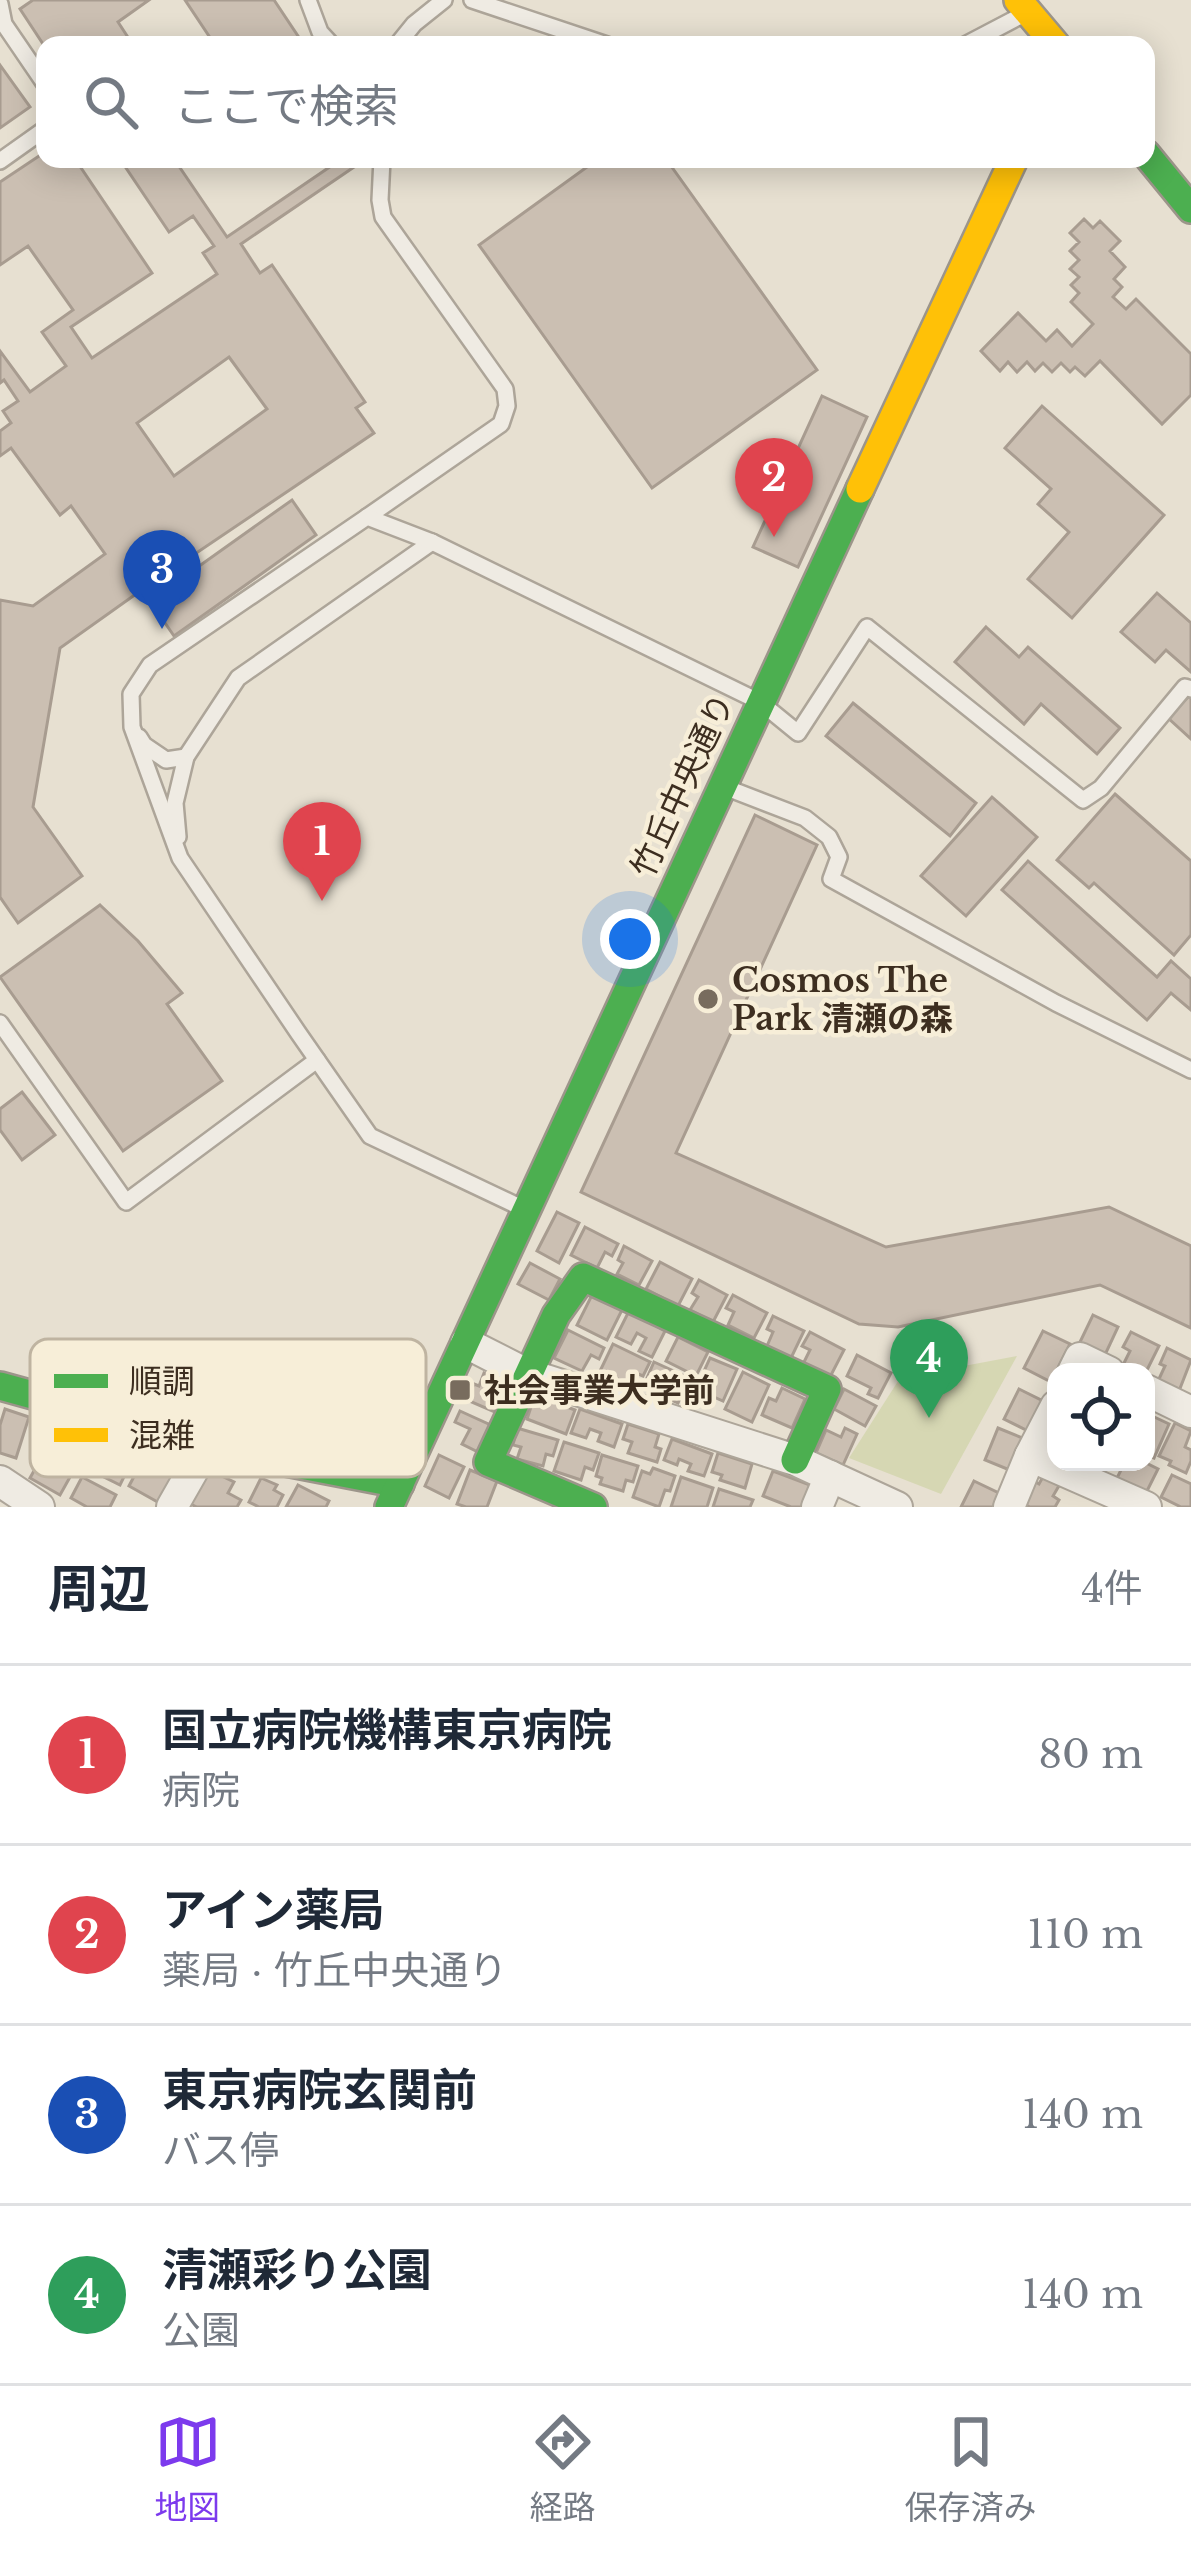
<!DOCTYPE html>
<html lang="ja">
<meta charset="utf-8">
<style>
body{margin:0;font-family:"Libre Baskerville","Noto Sans JP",serif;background:#f6f6f7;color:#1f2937}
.controls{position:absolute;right:36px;bottom:36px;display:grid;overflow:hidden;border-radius:24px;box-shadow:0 6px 30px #0003}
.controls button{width:108px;height:108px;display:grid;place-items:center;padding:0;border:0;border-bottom:3px solid #e0e1e3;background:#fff;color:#1f2937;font:60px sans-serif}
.you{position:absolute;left:630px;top:939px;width:42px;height:42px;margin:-30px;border:9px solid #fff;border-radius:50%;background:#1a73e8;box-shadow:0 0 0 18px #1a73e833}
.badge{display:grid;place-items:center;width:78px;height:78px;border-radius:50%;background:#7c3aed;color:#fff;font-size:39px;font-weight:700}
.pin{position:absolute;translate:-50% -99px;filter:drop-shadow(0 3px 6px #0008)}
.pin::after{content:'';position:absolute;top:63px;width:42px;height:36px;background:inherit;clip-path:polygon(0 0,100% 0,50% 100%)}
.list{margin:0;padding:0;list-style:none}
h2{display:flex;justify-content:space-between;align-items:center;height:156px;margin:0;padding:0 48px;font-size:51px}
h2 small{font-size:39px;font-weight:400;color:#747a83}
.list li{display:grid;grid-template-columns:78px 1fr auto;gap:36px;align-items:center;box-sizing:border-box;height:180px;padding:0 48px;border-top:3px solid #e0e1e3}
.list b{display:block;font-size:45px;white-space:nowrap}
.list p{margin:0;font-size:39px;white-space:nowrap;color:#747a83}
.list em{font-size:39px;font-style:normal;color:#747a83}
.icon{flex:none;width:66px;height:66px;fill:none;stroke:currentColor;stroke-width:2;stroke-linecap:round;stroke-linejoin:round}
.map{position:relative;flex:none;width:1191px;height:1507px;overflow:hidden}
.search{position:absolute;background:#fff;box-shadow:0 6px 30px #0003;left:36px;right:36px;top:36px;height:132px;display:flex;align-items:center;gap:30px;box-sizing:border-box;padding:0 42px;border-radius:24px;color:#747a83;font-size:45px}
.sheet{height:876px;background:#fff}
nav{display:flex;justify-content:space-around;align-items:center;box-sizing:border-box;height:168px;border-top:3px solid #e0e1e3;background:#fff;font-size:33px;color:#747a83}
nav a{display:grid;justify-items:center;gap:6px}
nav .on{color:#7c3aed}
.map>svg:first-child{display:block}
.green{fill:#d6d7b3}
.building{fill:#cbbfb2;stroke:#a89c90;stroke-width:3;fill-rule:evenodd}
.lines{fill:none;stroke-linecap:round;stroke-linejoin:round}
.lane-casing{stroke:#ada599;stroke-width:20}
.street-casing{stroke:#ada599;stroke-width:34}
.fast-casing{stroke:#9c958a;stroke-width:32}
.slow-casing{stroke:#9c958a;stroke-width:32}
.lane{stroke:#efebe3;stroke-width:15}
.street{stroke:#efebe3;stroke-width:30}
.fast{stroke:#4caf50;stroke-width:27}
.slow{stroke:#ffc107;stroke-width:27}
.poi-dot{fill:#786c5e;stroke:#f7eed8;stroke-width:4.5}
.labels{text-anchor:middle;stroke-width:9;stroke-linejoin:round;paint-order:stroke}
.street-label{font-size:33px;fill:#3d2e20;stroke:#f7eed8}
.poi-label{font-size:33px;font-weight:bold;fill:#3d2e20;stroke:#f7eed8;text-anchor:start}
.key{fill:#f7eed8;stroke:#bfb4a1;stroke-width:3}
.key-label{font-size:33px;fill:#3d2e20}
</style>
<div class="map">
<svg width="1191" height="1507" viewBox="0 0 1191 1507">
<rect width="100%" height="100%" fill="#e7e0d1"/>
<path class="green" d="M 1017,1356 L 941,1494 L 849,1458 L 900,1378 Z"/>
<g class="building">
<path d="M 33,0 L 149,0 L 118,22 L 133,45 L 45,47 L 20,9 Z"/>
<path d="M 185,0 L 274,0 L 304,45 L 215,45 Z"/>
<path d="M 0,65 L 30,107 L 0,128 Z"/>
<path d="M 45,152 L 45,159 L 75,159 L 152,273 L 71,327 L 92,358 L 217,274 L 203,253 L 214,246 L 193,216 L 169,232 L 120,159 L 174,159 L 227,237 L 334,164 L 331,159 L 349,159 L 354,167 L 241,244 L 260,273 L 272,265 L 365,402 L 356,408 L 374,433 L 143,589 L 60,648 L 33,807 L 82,876 L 18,923 L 0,897 L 0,600 L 33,606 L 105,554 L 71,506 L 60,515 L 11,448 L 0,456 L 0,431 L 11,423 L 3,411 L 18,401 L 4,380 L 0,383 L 0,351 L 30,392 L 66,366 L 42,332 L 73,310 L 28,246 L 0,265 L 0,182 ZM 229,357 L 267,409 L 174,476 L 137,423 Z"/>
<path d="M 598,159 L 666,159 L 817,370 L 652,488 L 479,245 Z"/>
<path d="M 1084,219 L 1093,228 L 1100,221 L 1120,241 L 1110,251 L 1125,267 L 1114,279 L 1122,287 L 1113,297 L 1126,309 L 1136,299 L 1191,354 L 1191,395 L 1162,424 L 1100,361 L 1085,376 L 1075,367 L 1070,372 L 1061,363 L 1052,372 L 1043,363 L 1035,371 L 1027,362 L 1017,372 L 1008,362 L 1000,371 L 981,351 L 1018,313 L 1046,341 L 1057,330 L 1072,346 L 1093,324 L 1071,302 L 1079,293 L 1071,285 L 1079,277 L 1070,269 L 1079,260 L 1070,251 L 1079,242 L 1070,233 Z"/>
<path d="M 822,396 L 867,417 L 798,567 L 753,547 Z"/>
<path d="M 1042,406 L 1164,515 L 1072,618 L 1028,579 L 1069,532 L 1038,504 L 1051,489 L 1005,448 Z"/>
<path d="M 292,500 L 316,535 L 174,636 L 150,601 Z"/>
<path d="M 1157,593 L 1191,623 L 1191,672 L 1166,650 L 1155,662 L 1121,632 Z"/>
<path d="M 986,627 L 1019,657 L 1028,647 L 1120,728 L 1097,754 L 1041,704 L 1024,724 L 955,662 Z"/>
<path d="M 1189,696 L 1191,698 L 1191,739 L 1168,718 Z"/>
<path d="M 853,703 L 976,803 L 950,836 L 826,736 Z"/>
<path d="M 1115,794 L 1191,861 L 1191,935 L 1174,955 L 1094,883 L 1089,888 L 1057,860 Z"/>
<path d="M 992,797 L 1037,837 L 966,916 L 921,876 Z"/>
<path d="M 755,815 L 817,845 L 676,1153 L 886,1247 L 1109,1207 L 1191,1246 L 1191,1328 L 1100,1285 L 898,1327 L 859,1324 L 581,1192 Z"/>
<path d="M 1028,861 L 1157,977 L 1171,961 L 1191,979 L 1191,1010 L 1171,993 L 1147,1020 L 1002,890 Z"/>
<path d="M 100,905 L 138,941 L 182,993 L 167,1004 L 222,1081 L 123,1151 L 0,977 Z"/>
<path d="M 22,1092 L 55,1135 L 22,1160 L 0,1130 L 0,1109 Z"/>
<path d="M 557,1212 L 579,1223 L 559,1263 L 537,1251 Z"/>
<path d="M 585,1227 L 618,1244 L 612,1256 L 605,1252 L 597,1268 L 571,1255 Z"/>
<path d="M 624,1246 L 652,1261 L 639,1285 L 617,1274 L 623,1263 L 618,1260 Z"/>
<path d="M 660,1262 L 692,1279 L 678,1306 L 646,1289 Z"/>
<path d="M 530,1263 L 560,1279 L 549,1300 L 518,1284 Z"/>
<path d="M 699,1280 L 727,1295 L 713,1322 L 690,1310 L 698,1297 L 692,1293 Z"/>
<path d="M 592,1295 L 622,1310 L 607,1340 L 577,1325 Z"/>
<path d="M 733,1295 L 767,1313 L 754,1338 L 728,1325 L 734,1312 L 726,1308 Z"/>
<path d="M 629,1311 L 665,1331 L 652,1357 L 639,1351 L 646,1338 L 637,1333 L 631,1344 L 616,1337 Z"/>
<path d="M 1093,1315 L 1118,1327 L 1104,1357 L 1079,1344 Z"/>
<path d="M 773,1316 L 804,1331 L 791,1358 L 767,1346 L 773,1332 L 767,1329 Z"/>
<path d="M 568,1330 L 604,1348 L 599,1359 L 591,1355 L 582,1371 L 554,1358 Z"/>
<path d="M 1043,1331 L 1070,1344 L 1051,1382 L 1024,1368 Z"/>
<path d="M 810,1332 L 844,1350 L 830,1377 L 803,1364 L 810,1350 L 802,1346 Z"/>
<path d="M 1131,1332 L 1159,1346 L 1146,1372 L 1132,1372 L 1122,1367 L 1130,1351 L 1123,1347 Z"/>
<path d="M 678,1337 L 708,1352 L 696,1376 L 666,1361 Z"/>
<path d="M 613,1344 L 650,1362 L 643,1376 L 636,1373 L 633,1381 L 629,1379 L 627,1383 L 600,1371 Z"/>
<path d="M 1167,1348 L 1191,1360 L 1179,1391 L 1158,1381 L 1165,1366 L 1160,1364 Z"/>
<path d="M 857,1355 L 891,1373 L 878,1398 L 868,1394 L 871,1388 L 847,1376 Z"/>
<path d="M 710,1358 L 737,1369 L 723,1401 L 696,1389 Z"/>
<path d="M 654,1362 L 689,1378 L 678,1403 L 643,1387 Z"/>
<path d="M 743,1372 L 769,1385 L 752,1422 L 725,1409 Z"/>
<path d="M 484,1373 L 506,1383 L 497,1413 L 467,1400 L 474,1384 L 479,1386 Z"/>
<path d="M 782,1388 L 805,1399 L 792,1428 L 762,1415 L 769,1398 L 776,1401 Z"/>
<path d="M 844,1389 L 876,1406 L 865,1426 L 834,1409 Z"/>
<path d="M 1019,1389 L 1043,1401 L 1028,1431 L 1004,1419 Z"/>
<path d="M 535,1395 L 575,1410 L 566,1434 L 527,1419 Z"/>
<path d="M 5,1409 L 29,1417 L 16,1458 L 0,1453 L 0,1425 Z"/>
<path d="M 580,1409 L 622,1424 L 614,1447 L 598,1441 L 601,1433 L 590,1429 L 586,1438 L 571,1433 Z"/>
<path d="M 460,1411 L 495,1427 L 482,1454 L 462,1444 L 470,1429 L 455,1422 Z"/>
<path d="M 1150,1415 L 1169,1424 L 1154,1458 L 1146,1455 L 1146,1424 Z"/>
<path d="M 1175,1423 L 1191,1431 L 1185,1447 L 1191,1450 L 1191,1461 L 1186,1473 L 1169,1465 L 1171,1461 L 1159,1456 Z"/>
<path d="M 628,1424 L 659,1434 L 655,1447 L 661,1449 L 657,1462 L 628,1453 L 632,1442 L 623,1439 Z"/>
<path d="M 517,1428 L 558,1440 L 553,1456 L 546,1454 L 543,1466 L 517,1459 L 521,1447 L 513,1445 Z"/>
<path d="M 845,1428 L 857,1434 L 843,1465 L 816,1453 L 826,1430 L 841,1437 Z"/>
<path d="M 998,1428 L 1025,1439 L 1012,1471 L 985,1460 Z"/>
<path d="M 672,1439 L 712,1454 L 704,1476 L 688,1471 L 691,1464 L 679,1459 L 677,1465 L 664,1460 Z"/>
<path d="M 116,1442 L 136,1452 L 120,1485 L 94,1472 L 101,1457 L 107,1460 Z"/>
<path d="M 564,1442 L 599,1453 L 593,1470 L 585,1467 L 581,1480 L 554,1471 Z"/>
<path d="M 149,1448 L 183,1467 L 163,1505 L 129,1486 Z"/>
<path d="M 718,1453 L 752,1464 L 745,1488 L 720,1480 L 722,1475 L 712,1472 Z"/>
<path d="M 439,1455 L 464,1467 L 449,1498 L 425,1486 Z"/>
<path d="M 602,1455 L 638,1466 L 633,1482 L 626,1480 L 623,1491 L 600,1484 L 602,1478 L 596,1476 Z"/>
<path d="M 40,1460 L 70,1477 L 60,1495 L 30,1478 Z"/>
<path d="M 1125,1462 L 1144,1462 L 1158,1469 L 1146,1493 L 1117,1478 Z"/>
<path d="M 205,1468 L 234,1482 L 228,1493 L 241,1500 L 237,1507 L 197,1507 L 188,1503 Z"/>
<path d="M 653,1468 L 675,1476 L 670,1491 L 665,1490 L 659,1507 L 633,1497 L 642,1471 L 650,1474 Z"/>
<path d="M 470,1470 L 497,1481 L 487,1507 L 466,1507 L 457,1504 Z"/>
<path d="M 773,1471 L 810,1485 L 802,1507 L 791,1507 L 763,1496 Z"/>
<path d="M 1044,1475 L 1060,1484 L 1053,1496 L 1059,1500 L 1055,1507 L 1030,1507 L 1022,1503 L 1034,1481 L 1039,1484 Z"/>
<path d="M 1172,1475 L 1191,1484 L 1191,1507 L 1181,1507 L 1161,1497 Z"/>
<path d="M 82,1477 L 116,1495 L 110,1507 L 87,1507 L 71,1498 Z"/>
<path d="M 681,1477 L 713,1488 L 707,1507 L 671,1507 Z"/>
<path d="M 261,1478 L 277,1485 L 274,1490 L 283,1495 L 277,1507 L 259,1507 L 249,1502 Z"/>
<path d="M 974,1481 L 1003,1495 L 997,1507 L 961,1507 Z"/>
<path d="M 298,1485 L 329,1501 L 326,1507 L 286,1507 Z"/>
<path d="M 719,1489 L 753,1500 L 750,1507 L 713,1507 Z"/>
</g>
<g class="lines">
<g class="lane-casing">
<g id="lane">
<path d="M 308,0 L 320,32 L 332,45"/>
<path d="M 472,0 L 607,45"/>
<path d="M 0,4 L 4,24 L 45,84"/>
<path d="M 397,45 L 414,24 L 444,0"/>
<path d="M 965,45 L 1026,13"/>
<path d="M 0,161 L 45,129"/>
<path d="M 367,517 L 501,424 L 507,406 L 505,389 L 383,217 L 380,200 L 382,159"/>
<path d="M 139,737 L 144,745 L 166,760 L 186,757"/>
<path d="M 722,786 L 805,818 L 829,837 L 839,857 L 831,879 L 1056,1003 L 1191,1070"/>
<path d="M 178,837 L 175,803 L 186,757 L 238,678 L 432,542"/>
<path d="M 0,1023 L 126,1202 L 317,1060"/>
<path d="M 522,1208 L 370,1136 L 299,1034 L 180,858 L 132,727 L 131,694 L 150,665 L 367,517 L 432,542 L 760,702 L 798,733 L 867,627 L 1083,800 L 1101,788 L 1185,687 L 1191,689"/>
</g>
</g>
<g class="street-casing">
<g id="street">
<path d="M 466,1343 L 527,1374 L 795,1460 L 897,1507"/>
<path d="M 1073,1372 L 1080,1358 L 1109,1372"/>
<path d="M 1146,1390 L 1191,1412"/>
<path d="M 1030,1456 L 1146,1507"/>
<path d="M 0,1481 L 39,1507"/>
<path d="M 172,1507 L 209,1442"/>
<path d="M 817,1507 L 830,1476"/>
<path d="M 1009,1507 L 1030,1456 L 1056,1406"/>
</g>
</g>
<g class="fast-casing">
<g id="fast">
<path d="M 1146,154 L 1191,209"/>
<path d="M 0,1386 L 254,1456 L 400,1484"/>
<path d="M 389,1507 L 860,489"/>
<path d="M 593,1507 L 488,1462 L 556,1315 L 583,1277 L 827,1389 L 795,1460"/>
</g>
</g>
<g class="slow-casing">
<g id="slow">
<path d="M 1018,0 L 1056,45"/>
<path d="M 860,489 L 1014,159"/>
</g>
</g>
<use href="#lane" class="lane"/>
<use href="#street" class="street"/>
<use href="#fast" class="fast"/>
<use href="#slow" class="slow"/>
</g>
<g class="poi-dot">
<circle cx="708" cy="999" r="12"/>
<rect x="448" y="1378" width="24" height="24" rx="6"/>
</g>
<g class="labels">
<g class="street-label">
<text transform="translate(682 785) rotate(-65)" y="12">竹丘中央通り</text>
</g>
<g class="poi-label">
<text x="732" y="992">Cosmos The<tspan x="732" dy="38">Park 清瀬の森</tspan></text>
<text x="484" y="1402">社会事業大学前</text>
</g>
</g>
<rect x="30" y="1339" width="396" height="138" rx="18" class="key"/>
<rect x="54" y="1374" width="54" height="14" fill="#4caf50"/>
<rect x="54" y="1428" width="54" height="14" fill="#ffc107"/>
<g class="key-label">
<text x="129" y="1393">順調</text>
<text x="129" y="1447">混雑</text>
</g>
</svg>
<div class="controls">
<button><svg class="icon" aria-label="locate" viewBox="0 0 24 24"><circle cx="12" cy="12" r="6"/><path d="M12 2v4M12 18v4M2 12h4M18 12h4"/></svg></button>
</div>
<div class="you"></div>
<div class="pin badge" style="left:322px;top:901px;background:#e0444e">1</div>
<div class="pin badge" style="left:774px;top:537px;background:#e0444e">2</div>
<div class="pin badge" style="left:162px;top:629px;background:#1a4fb4">3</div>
<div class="pin badge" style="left:929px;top:1418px;background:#2e9e5b">4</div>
<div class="search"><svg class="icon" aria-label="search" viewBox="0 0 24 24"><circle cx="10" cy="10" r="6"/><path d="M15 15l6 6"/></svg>ここで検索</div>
</div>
<section class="sheet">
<h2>周辺<small>4件</small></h2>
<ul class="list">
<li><span class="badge" style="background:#e0444e">1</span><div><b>国立病院機構東京病院</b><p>病院</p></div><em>80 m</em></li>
<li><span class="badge" style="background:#e0444e">2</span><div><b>アイン薬局</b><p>薬局 · 竹丘中央通り</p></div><em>110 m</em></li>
<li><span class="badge" style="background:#1a4fb4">3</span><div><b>東京病院玄関前</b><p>バス停</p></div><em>140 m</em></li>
<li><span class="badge" style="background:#2e9e5b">4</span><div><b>清瀬彩り公園</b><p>公園</p></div><em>140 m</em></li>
</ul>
</section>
<nav>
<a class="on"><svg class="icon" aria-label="map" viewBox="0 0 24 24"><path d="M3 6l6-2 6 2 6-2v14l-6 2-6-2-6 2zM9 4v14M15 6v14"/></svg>地図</a>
<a><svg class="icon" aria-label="directions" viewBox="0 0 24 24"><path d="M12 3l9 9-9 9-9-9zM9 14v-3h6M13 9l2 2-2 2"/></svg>経路</a>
<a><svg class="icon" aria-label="saved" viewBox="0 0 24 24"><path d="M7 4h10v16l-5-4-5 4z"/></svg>保存済み</a>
</nav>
